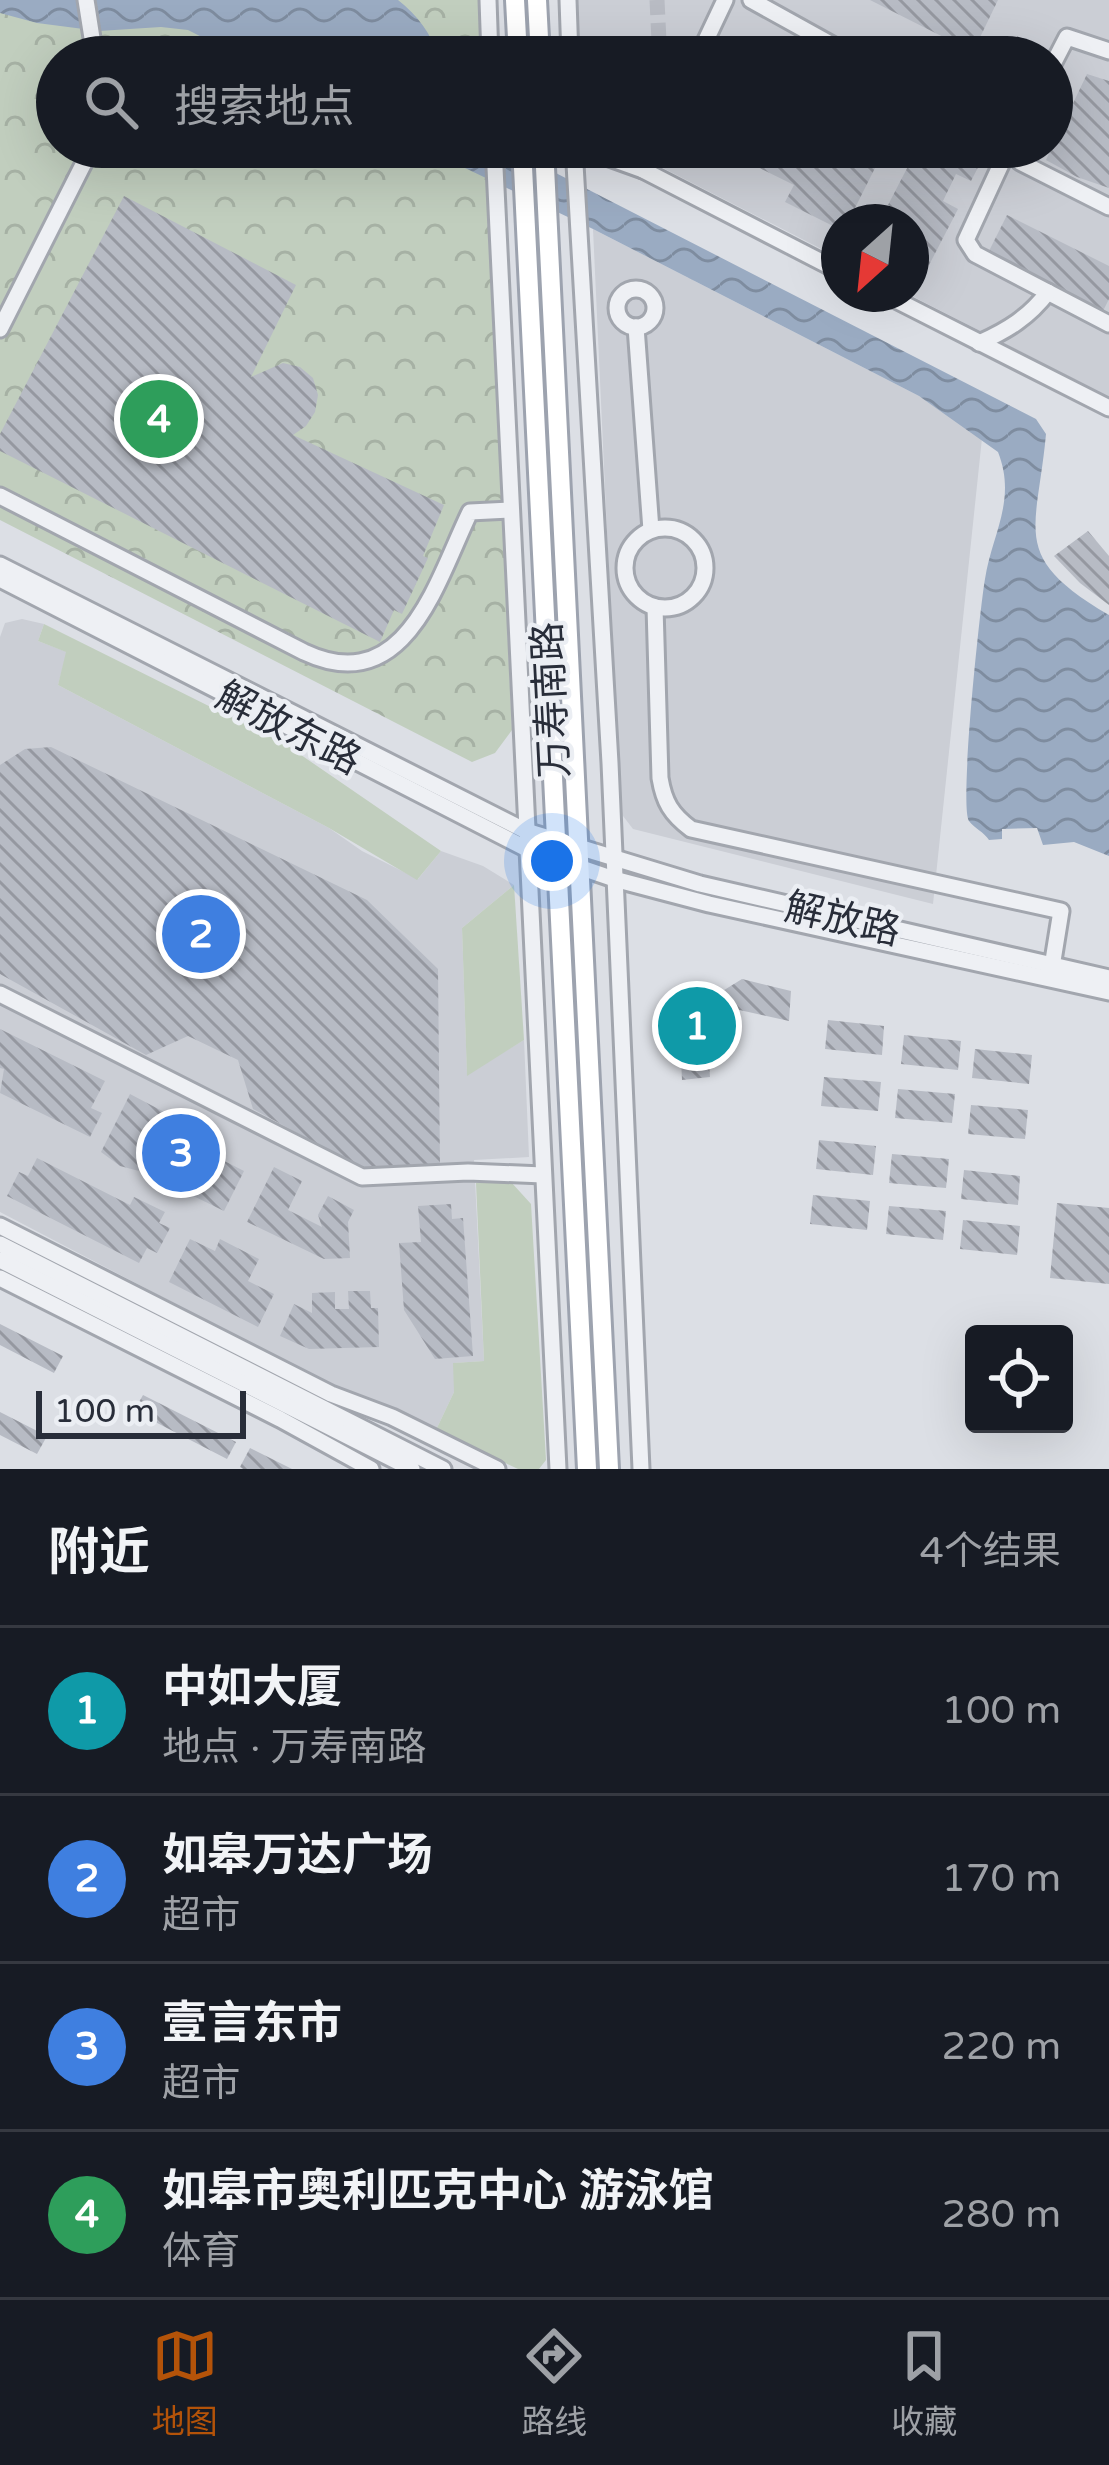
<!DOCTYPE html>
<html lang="zh">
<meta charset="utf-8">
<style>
body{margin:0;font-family:"Varela Round","Noto Sans SC",sans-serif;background:#242831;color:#f1f3f6}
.controls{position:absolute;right:36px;bottom:36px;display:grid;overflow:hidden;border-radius:12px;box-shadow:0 12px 48px #0002}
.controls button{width:108px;height:108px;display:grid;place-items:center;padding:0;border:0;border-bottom:3px solid #363941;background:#171b24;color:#f1f3f6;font:60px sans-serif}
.compass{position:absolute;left:821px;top:204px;width:108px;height:108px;border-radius:50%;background:#171b24;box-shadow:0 12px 48px #0002;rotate:207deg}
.scale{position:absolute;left:36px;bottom:30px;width:210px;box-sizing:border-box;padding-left:12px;border:6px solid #282d39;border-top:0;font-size:33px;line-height:42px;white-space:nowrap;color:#282d39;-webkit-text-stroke:9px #ebeef3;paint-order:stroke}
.you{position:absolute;left:552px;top:861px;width:42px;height:42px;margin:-30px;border:9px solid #fff;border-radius:50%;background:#1a73e8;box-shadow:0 0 0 18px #1a73e833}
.badge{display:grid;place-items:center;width:78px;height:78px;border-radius:50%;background:#b45309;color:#fff;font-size:39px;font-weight:700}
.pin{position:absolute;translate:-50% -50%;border:6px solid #fff;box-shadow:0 3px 12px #0006}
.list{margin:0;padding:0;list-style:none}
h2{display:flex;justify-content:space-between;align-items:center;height:156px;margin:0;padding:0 48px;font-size:51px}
h2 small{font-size:39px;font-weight:400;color:#9ea1a6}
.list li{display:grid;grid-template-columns:78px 1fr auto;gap:36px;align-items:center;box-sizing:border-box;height:168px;padding:0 48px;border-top:3px solid #363941}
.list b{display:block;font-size:45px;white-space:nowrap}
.list p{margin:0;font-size:39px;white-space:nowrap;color:#9ea1a6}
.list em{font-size:39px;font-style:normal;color:#9ea1a6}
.icon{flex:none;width:66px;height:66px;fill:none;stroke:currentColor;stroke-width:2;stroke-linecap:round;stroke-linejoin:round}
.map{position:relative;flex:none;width:1109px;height:1469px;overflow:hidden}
.search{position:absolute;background:#171b24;box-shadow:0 12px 48px #0002;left:36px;right:36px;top:36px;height:132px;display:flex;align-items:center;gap:30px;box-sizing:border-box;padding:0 42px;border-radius:66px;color:#9ea1a6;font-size:45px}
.sheet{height:828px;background:#171b24}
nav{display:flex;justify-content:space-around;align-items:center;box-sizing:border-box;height:168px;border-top:3px solid #363941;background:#171b24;font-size:33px;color:#9ea1a6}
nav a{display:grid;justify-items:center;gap:6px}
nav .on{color:#b45309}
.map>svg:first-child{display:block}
.built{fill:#cbced5}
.grass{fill:#c1cebe}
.park{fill:url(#park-crowns)}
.water{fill:url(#water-waves)}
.building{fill:url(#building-back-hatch)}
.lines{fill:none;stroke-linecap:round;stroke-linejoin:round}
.minor-tunnel{stroke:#b8bbc3;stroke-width:15;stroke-dasharray:15 8;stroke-linecap:butt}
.minor-casing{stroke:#a2a6ae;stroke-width:21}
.major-casing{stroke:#9da3af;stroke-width:24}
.minor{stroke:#eef0f4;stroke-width:15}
.major{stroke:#fff;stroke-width:18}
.labels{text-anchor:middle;stroke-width:9;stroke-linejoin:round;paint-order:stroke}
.street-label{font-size:39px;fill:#282d39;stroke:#ebeef3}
</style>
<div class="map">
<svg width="1109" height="1469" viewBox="0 0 1109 1469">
<defs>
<pattern id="park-crowns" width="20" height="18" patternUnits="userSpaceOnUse" patternTransform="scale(3)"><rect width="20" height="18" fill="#c1cebe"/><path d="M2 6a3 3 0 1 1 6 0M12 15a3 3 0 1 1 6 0" fill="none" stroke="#a6b1a4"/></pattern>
<pattern id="water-waves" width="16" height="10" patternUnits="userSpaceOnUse" patternTransform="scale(3)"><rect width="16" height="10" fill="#9aabc2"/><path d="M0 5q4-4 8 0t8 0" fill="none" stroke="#7e8c9f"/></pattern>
<pattern id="building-back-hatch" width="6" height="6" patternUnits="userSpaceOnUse" patternTransform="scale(3)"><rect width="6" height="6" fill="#b7bbc4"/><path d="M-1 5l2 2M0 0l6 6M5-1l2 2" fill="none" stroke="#9598a0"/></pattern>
</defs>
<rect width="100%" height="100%" fill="#dcdfe5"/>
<g class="built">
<path d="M 576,0 L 1109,0 L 1109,397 L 908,294 L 911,222 L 839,222 L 839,258 L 622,147 L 1052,147 L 1052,57 L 580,57 Z"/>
<path d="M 593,229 L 919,396 L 982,438 L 933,904 L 633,829 L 620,812 Z"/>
<path d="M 22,619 L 44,624 L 38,641 L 67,652 L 58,685 L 329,828 L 362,851 L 418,879 L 441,851 L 483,866 L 514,885 L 462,928 L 467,1074 L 524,1040 L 529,1157 L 474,1160 L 484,1361 L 454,1363 L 454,1392 L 436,1430 L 321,1380 L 0,1212 L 0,637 L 5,623 Z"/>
</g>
<g class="grass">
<path d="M 44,624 L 285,744 L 441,851 L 417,880 L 329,828 L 58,685 L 66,652 L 38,641 Z"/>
<path d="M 514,885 L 524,1040 L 467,1076 L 462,928 Z"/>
<path d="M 511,1182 L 531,1204 L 546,1460 L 539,1469 L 518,1469 L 436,1430 L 454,1392 L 453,1363 L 484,1361 L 476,1183 Z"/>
</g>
<path class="park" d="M 0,0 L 482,0 L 483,57 L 57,57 L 57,147 L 485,147 L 512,730 L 495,753 L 472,762 L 0,520 Z"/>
<g class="water">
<path d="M 0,0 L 398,0 C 417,15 432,34 438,57 L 314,57 L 291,44 L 263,55 L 241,57 L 188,30 L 161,27 L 99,31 L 37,23 L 0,13 Z"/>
<path d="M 421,147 L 505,147 L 1036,419 L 1046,434 C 1037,533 1009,556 1109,615 L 1109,856 L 1074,842 L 1043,845 L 1037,828 L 1002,829 L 1002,839 L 989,840 C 984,832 974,828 969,821 C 959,806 980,608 985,579 C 992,534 1017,500 998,452 L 919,396 L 593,229 Z"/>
</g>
<g class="building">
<path d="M 870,0 L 998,0 L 973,52 Z"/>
<path d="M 1087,74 L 1109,81 L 1109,188 L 1077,177 L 1046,160 Z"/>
<path d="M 717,147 L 831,147 L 875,168 L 848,222 L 839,222 L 839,229 L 785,202 L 794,185 Z"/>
<path d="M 918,147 L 971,147 L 985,154 L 971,181 L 956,174 L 943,201 L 958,209 L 927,269 L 911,275 L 911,222 L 901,222 L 905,214 L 888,205 Z"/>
<path d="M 124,196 L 296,285 L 251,377 L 283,363 L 300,367 L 313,378 L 318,395 L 315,412 L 306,426 L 293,435 L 444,505 L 423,556 L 428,558 L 402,614 L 394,610 L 380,642 L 0,451 L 0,434 Z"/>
<path d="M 1007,215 L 1109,266 L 1109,299 L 1103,311 L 988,253 Z"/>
<path d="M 1088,531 L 1109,556 L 1109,605 L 1080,583 L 1054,556 Z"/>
<path d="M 51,747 L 367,900 L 438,969 L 440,1168 L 362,1168 L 253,1109 L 238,1060 L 188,1036 L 146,1055 L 0,974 L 0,765 L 25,749 Z"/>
<path d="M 742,979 L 791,991 L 789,1021 L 735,1009 L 707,1032 L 710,1077 L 682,1080 L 679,1018 Z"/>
<path d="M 828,1020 L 884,1026 L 882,1055 L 825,1049 Z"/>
<path d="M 0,1029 L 105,1081 L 91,1108 L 102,1113 L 90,1137 L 0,1093 L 4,1069 L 0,1068 Z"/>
<path d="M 904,1035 L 961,1041 L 958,1070 L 901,1064 Z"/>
<path d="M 975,1049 L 1032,1055 L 1029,1084 L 972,1078 Z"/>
<path d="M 824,1077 L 881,1082 L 878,1111 L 821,1106 Z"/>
<path d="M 898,1089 L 955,1094 L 952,1123 L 895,1118 Z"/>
<path d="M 130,1094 L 185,1123 L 175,1150 L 162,1161 L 147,1154 L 139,1171 L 120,1166 L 101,1152 Z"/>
<path d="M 971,1105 L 1028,1110 L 1025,1139 L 968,1134 Z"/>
<path d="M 819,1140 L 876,1146 L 873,1175 L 816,1169 Z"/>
<path d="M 191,1144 L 244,1171 L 224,1211 L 171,1185 Z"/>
<path d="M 892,1154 L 949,1159 L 946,1188 L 889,1183 Z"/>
<path d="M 37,1158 L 130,1205 L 134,1197 L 165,1212 L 159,1223 L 170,1228 L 157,1253 L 147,1248 L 139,1263 L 7,1196 L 19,1172 L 28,1176 Z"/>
<path d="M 274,1167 L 302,1181 L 288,1210 L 322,1227 L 318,1215 L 328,1196 L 354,1210 L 348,1222 L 350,1258 L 324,1259 L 247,1222 Z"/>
<path d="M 964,1170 L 1020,1176 L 1018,1205 L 961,1199 Z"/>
<path d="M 813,1195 L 870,1201 L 867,1230 L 810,1224 Z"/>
<path d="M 1057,1203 L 1109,1208 L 1109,1284 L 1050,1278 Z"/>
<path d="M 451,1204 L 452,1219 L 463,1218 L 473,1356 L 435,1359 L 404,1310 L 399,1243 L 421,1242 L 418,1206 Z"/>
<path d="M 889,1206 L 946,1211 L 943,1240 L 886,1234 Z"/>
<path d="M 963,1220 L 1020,1226 L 1017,1255 L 960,1249 Z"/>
<path d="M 190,1239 L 215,1251 L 220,1239 L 259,1259 L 248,1281 L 274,1294 L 258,1327 L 169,1282 Z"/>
<path d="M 348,1291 L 370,1291 L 371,1308 L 378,1308 L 379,1347 L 309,1349 L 280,1336 L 294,1304 L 312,1313 L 312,1293 L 335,1292 L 335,1309 L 349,1309 Z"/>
<path d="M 0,1324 L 63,1356 L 54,1373 L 0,1345 Z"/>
<path d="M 143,1395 L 236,1442 L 227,1459 L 134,1411 Z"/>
<path d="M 0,1412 L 47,1436 L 37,1454 L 0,1435 Z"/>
<path d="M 250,1448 L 292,1469 L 243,1469 L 240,1467 Z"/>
</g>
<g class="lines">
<path class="minor-tunnel" d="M 657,0 L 659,41"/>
<g class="minor-casing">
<g id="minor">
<path d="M 86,0 L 95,57"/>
<path d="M 488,0 L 490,57"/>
<path d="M 568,0 L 570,57"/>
<path d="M 751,0 L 854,57"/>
<path d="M 698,57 L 725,0"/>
<path d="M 1052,66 L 1067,37 L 1109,51"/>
<path d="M 494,147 L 558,1469"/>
<path d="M 574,147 L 610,763 L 641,1469"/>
<path d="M 579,147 L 643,170 L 839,271"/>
<path d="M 1009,147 L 966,240 L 975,254 L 1109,324"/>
<path d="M 1013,147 L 1020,162 L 1109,207"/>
<path d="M 643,170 L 654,147"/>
<circle cx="636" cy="308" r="19"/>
<path d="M 884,294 L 1109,408"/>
<path d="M 636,327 L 651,530"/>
<path d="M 0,329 L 92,147"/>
<path d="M 979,343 C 1008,330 1029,317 1048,292"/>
<path d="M 0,496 L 304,652 C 406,700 437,580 470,512 L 511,510"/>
<circle cx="665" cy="568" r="40"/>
<path d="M 0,565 L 526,831 L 700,884 L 1109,978"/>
<path d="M 0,579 L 529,850 L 614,879 L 709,904 L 1109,992"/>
<path d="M 655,607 L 660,778 C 664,802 671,814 691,829 L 1061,911 L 1051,973"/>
<path d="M 0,994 L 362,1177 L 468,1172 L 543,1175"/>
<path d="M 0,1226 L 331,1394 L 392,1417 L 497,1469"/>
<path d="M 0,1244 L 443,1469"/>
<path d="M 0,1260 L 412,1469"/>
<path d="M 0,1278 L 280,1419 L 371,1469"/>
</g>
</g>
<g class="major-casing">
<g id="major">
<path d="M 515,0 L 518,57"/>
<path d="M 537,0 L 540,57"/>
<path d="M 522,147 L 587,1469"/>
<path d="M 544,147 L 609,1469"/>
</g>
</g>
<use href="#minor" class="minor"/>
<use href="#major" class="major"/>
</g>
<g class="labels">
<g class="street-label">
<text transform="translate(550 700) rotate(-93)" y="14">万寿南路</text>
<text transform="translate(289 727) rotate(27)" y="14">解放东路</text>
<text transform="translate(843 918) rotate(13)" y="14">解放路</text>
</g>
</g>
</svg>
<div class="controls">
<button><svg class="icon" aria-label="locate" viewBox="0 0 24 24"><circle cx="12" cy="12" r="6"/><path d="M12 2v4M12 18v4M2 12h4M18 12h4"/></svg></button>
</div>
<svg class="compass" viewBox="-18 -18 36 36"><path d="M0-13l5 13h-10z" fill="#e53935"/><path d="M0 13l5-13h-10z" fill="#9ea1a6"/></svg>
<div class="scale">100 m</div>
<div class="you"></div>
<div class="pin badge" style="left:697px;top:1026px;background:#0f9aa8">1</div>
<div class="pin badge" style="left:201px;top:934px;background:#3f7fe0">2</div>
<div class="pin badge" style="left:181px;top:1153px;background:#3f7fe0">3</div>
<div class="pin badge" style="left:159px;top:419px;background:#2e9e5b">4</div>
<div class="search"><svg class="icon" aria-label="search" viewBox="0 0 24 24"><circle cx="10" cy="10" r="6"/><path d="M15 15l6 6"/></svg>搜索地点</div>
</div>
<section class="sheet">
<h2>附近<small>4个结果</small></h2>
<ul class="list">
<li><span class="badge" style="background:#0f9aa8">1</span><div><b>中如大厦</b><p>地点 · 万寿南路</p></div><em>100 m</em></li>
<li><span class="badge" style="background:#3f7fe0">2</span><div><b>如皋万达广场</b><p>超市</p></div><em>170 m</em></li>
<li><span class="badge" style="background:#3f7fe0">3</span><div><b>壹言东市</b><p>超市</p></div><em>220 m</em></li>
<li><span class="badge" style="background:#2e9e5b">4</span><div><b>如皋市奥利匹克中心 游泳馆</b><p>体育</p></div><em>280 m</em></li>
</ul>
</section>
<nav>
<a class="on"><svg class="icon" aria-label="map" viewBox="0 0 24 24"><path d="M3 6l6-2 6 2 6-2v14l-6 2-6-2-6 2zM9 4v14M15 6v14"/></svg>地图</a>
<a><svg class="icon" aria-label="directions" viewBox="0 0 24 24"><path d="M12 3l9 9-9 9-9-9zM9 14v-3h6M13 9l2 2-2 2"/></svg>路线</a>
<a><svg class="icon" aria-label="saved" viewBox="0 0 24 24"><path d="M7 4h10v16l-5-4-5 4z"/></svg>收藏</a>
</nav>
